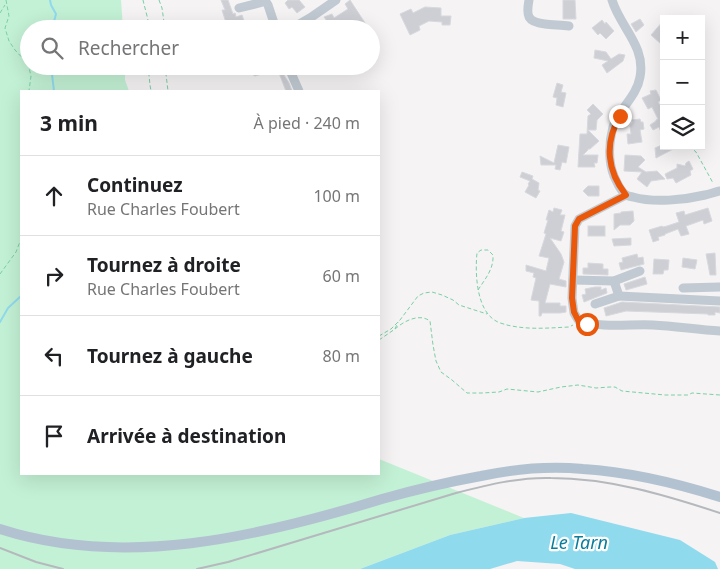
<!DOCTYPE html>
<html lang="fr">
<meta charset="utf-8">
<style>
body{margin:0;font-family:"Noto Sans",sans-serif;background:#f2f2f2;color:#202124}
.controls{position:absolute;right:15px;top:15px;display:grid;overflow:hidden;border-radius:0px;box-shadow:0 5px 20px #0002}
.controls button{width:45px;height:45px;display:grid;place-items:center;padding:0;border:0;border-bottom:1px solid #e0e0e0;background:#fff;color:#202124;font:25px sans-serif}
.stop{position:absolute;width:15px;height:15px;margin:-11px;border:4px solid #ea580c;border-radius:50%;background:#fff}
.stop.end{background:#ea580c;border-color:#fff;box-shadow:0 1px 5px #0008}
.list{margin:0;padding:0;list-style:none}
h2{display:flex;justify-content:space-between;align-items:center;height:65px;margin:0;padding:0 20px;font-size:21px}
h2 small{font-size:16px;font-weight:400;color:#757577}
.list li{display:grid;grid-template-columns:32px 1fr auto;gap:15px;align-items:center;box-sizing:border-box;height:80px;padding:0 20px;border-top:1px solid #e0e0e0}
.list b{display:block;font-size:19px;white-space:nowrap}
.list p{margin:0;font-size:16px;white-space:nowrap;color:#757577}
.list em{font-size:16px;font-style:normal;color:#757577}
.icon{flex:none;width:28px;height:28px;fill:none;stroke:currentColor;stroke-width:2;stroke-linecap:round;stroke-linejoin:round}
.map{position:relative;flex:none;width:720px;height:569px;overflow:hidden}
.search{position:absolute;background:#fff;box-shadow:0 5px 20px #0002;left:20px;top:20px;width:360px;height:55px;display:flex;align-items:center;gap:12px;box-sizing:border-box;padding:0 18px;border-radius:28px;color:#757577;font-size:19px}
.panel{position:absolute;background:#fff;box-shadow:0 5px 20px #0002;left:20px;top:90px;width:360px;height:385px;border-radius:0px}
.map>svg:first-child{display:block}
.green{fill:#c3f1d5}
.water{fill:#90daee}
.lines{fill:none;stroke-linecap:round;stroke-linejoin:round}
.stream{stroke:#90daee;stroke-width:2}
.building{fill:#cdcfd5;stroke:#d7d9de}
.path{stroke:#7ad0a6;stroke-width:1;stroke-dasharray:4 2.5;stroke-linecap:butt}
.minor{stroke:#c1cad2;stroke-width:9}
.major{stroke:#b3c2d1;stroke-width:10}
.rail{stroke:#b5b8bd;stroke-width:2}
.route{stroke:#ea580c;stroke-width:6}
.labels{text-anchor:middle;stroke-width:4.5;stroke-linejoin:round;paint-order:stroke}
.water-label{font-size:18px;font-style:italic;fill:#0c7c9b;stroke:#fff}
</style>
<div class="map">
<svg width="720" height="569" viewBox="0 0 720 569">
<rect width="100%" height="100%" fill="#f5f3f3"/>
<path class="green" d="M 0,0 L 121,0 L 123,29 L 29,29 L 29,66 L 125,66 L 125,80 L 129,91 L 21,91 L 21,474 L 379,474 L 379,459 L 524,518 L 450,535 L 360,569 L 0,569 Z"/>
<path class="water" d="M 571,513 L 680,540 L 715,562 L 718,569 L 575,569 L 560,564 L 517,561 L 490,569 L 360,569 L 450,535 L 524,518 Z"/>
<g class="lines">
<g class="stream">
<path d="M 50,0 L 51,5 L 56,14 L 52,29"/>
<path d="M 51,66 L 54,91"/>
<path d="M 0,322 L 8,308 L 21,296"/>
</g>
</g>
<g class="building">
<path d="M 221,0 L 228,0 L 233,14 L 235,13 L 236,17 L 242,15 L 247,29 L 228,29 L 222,10 L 225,10 Z"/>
<path d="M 288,0 L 299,0 L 305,7 L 297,13 L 292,7 L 289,9 L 285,3 Z"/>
<path d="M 350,0 L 369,29 L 322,29 L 329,24 L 324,17 L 332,14 L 334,18 L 348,9 L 345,4 Z"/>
<path d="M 563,0 L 575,0 L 576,19 L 563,19 Z"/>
<path d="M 425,7 L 441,8 L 441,16 L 451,16 L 450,25 L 442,25 L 442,22 L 429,21 L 419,26 L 420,30 L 410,35 L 400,14 L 411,9 L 413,13 Z"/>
<path d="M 640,19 L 644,25 L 636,32 L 631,24 Z"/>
<path d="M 602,20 L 605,24 L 606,22 L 614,31 L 606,39 L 600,33 L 598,35 L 592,28 Z"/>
<path d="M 664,20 L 664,40 L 661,44 L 651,35 Z"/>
<path d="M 595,50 L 606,52 L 611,59 L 619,54 L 625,55 L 623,61 L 607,73 L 602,65 L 608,61 L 594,58 Z"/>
<path d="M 250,66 L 280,66 L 281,68 L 272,70 L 271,73 L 268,72 L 255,76 L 250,73 L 251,70 Z"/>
<path d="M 282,72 L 289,83 L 292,91 L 286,91 L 279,73 Z"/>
<path d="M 557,83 L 563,85 L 561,92 L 566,93 L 563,107 L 556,105 L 557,98 L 553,97 Z"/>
<path d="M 656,90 L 661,100 L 658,102 L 664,112 L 663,137 L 659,127 L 653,130 L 650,125 L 656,121 L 656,120 L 658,119 L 652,107 L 648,109 L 642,98 L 651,94 L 650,91 Z"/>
<path d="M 593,104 L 603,114 L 597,120 L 596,130 L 588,130 L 599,141 L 590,149 L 588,149 L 588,150 L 583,155 L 598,155 L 597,163 L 594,163 L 595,167 L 578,167 L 580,134 L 587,134 L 588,116 L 591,114 L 587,110 Z"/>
<path d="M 640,119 L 641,122 L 643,122 L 644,129 L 640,130 L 642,142 L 628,144 L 627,134 L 631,134 L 630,126 L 633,122 L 632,120 Z"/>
<path d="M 664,144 L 664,146 L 679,146 L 656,158 L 655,148 Z"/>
<path d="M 558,145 L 569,147 L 566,163 L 562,162 L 560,170 L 555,169 L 556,165 L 541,165 L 540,156 L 554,163 Z"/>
<path d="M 625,155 L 641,156 L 645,160 L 638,167 L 646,172 L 657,171 L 665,179 L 651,181 L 647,187 L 637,179 L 642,172 L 624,171 Z"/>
<path d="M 689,161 L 693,169 L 690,171 L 691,175 L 676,183 L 673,178 L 667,179 L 665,174 L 677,168 L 677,164 L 685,166 L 686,163 Z"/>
<path d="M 522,172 L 533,176 L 532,179 L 539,183 L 538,190 L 540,191 L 536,198 L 525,192 L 529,185 L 528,184 L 530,181 L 520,177 Z"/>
<path d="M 588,186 L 599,186 L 599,196 L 588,196 L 583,191 Z"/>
<path d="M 554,208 L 562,210 L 560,215 L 565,215 L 561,231 L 564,232 L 561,241 L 550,238 L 561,254 L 564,262 L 559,279 L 566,281 L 566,287 L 550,284 L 545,303 L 560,303 L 560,306 L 566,306 L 566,312 L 560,313 L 542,313 L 541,316 L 539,316 L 539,301 L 531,300 L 536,278 L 533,277 L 534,273 L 526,271 L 526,265 L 546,271 L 549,258 L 539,256 L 546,234 L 544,233 L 548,220 L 546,220 L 549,210 L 553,212 Z"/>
<path d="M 708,208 L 712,221 L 704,224 L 703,220 L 686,226 L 689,234 L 681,236 L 678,229 L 665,234 L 665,235 L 658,237 L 659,240 L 653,242 L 649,230 L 662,226 L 663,227 L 667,226 L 679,222 L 676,213 L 684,211 L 685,215 Z"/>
<path d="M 633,211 L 634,221 L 630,225 L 620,225 L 614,230 L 614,214 L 621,213 L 621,212 Z"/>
<rect x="588" y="226" width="17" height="10"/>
<path d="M 631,238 L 631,245 L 614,246 L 612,239 Z"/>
<path d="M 715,253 L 716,275 L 710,275 L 706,254 Z"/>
<path d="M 637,254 L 638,258 L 643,257 L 644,264 L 621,270 L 619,263 L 623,262 L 622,258 Z"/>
<path d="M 683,258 L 697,260 L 695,269 L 682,267 Z"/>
<path d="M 654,259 L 669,260 L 668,270 L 664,270 L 663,274 L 653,274 Z"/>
<path d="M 588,263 L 603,264 L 603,269 L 608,269 L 608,275 L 583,274 L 583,268 L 588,268 Z"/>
<path d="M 645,277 L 647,284 L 626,290 L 624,284 Z"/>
<path d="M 595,287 L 601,287 L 601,290 L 606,288 L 607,293 L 584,302 L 582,295 L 586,294 L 585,289 Z"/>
<path d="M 622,302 L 720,307 L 720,313 L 715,312 L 715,315 L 708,315 L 708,314 L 626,311 L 606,316 L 604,308 Z"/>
</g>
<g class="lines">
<g class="path">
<path d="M 6,0 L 9,16 L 5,28 L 9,41 L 15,50 L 28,64 L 31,76 L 29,91"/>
<path d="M 143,0 C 145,9 149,21 149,29"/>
<path d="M 159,0 L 162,8 L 165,29"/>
<path d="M 0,13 L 5,5"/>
<path d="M 148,66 L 150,85 L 151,91"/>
<path d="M 165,66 L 168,91"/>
<path d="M 166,68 L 185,66"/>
<path d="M 689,146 L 696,152 L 713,183"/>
<path d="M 0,274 L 16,252 L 21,239"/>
<path d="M 478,290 C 485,279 494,269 493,255 L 488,250 L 481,250 L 477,253 C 475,272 476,310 496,321 C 499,323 504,324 507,325 C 528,330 548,328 569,327 L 573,325"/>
<path d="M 395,329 C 404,321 419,313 430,321 L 433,345 L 436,361 L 441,372 L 452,380 L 467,393 L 482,393 L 499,392 L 507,389 L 538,392 L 561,387 L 578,385 L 596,388 L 610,387 L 615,387 L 622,391 L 665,395 L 688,395 L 692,393 L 720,395"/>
<path d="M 379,336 L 391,329 L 400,320 L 418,296 L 424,293 L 432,292 L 442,295 L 453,300 L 459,305 L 487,314"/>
<path d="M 379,340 L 395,329 L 398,322"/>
</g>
<g class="minor">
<path d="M 529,0 C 526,16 527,22 545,24 C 553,25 561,25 569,26"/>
<path d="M 612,0 C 620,27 646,46 640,77 C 637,96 619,109 613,127 C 609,142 608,161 614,176 C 617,182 620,191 626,195 C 627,196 633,197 633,197 C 654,203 684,200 705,195 C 710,194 715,192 720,191"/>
<path d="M 239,8 L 263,2 L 266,2 L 268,5 L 276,29"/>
<path d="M 291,29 L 310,18 L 336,0"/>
<path d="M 288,66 L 299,91"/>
<path d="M 626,195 L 579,219 L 575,226 L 572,298 L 574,313 L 579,321 C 602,328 629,324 653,325 C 676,326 698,330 720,331"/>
<path d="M 573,280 L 614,281 L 640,271"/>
<path d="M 683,288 L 720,287"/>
<path d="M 619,296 L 720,301"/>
<path d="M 595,304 L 619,296 L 614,281"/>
</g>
<path class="major" d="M 0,529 C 124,569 258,537 382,499 C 414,490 448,482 481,476 C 514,469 550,466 583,469 C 629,472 676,483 720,497"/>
<g class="rail">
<path d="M 0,548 L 36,562 L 63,569"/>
<path d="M 197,569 L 228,562 L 456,493 C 487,485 519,477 551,478 C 609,478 665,495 720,513"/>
</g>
</g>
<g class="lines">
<path class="route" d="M 587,324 L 579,322 L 574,312 L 572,298 L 575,226 L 579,219 L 626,195 C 607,171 604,143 620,116"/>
</g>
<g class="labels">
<g class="water-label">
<text x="579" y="549">Le Tarn</text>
</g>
</g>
</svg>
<div class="controls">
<button>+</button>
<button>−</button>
<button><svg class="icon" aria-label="layers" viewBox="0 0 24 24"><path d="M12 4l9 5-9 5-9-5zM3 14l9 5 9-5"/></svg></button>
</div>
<div class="stop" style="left:587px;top:324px"></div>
<div class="stop end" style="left:620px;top:116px"></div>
<div class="search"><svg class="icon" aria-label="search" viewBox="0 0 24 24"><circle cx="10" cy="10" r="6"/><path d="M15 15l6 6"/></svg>Rechercher</div>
<section class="panel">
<h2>3 min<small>À pied · 240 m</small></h2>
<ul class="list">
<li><svg class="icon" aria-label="ahead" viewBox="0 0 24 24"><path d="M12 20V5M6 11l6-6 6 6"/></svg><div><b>Continuez</b><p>Rue Charles Foubert</p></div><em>100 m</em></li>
<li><svg class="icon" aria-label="right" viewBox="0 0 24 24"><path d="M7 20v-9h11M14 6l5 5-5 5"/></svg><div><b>Tournez à droite</b><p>Rue Charles Foubert</p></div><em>60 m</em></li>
<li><svg class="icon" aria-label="left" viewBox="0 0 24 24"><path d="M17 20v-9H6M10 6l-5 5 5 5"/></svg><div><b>Tournez à gauche</b></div><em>80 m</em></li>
<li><svg class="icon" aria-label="arrive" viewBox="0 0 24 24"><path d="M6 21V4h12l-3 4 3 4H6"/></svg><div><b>Arrivée à destination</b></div></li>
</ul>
</section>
</div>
